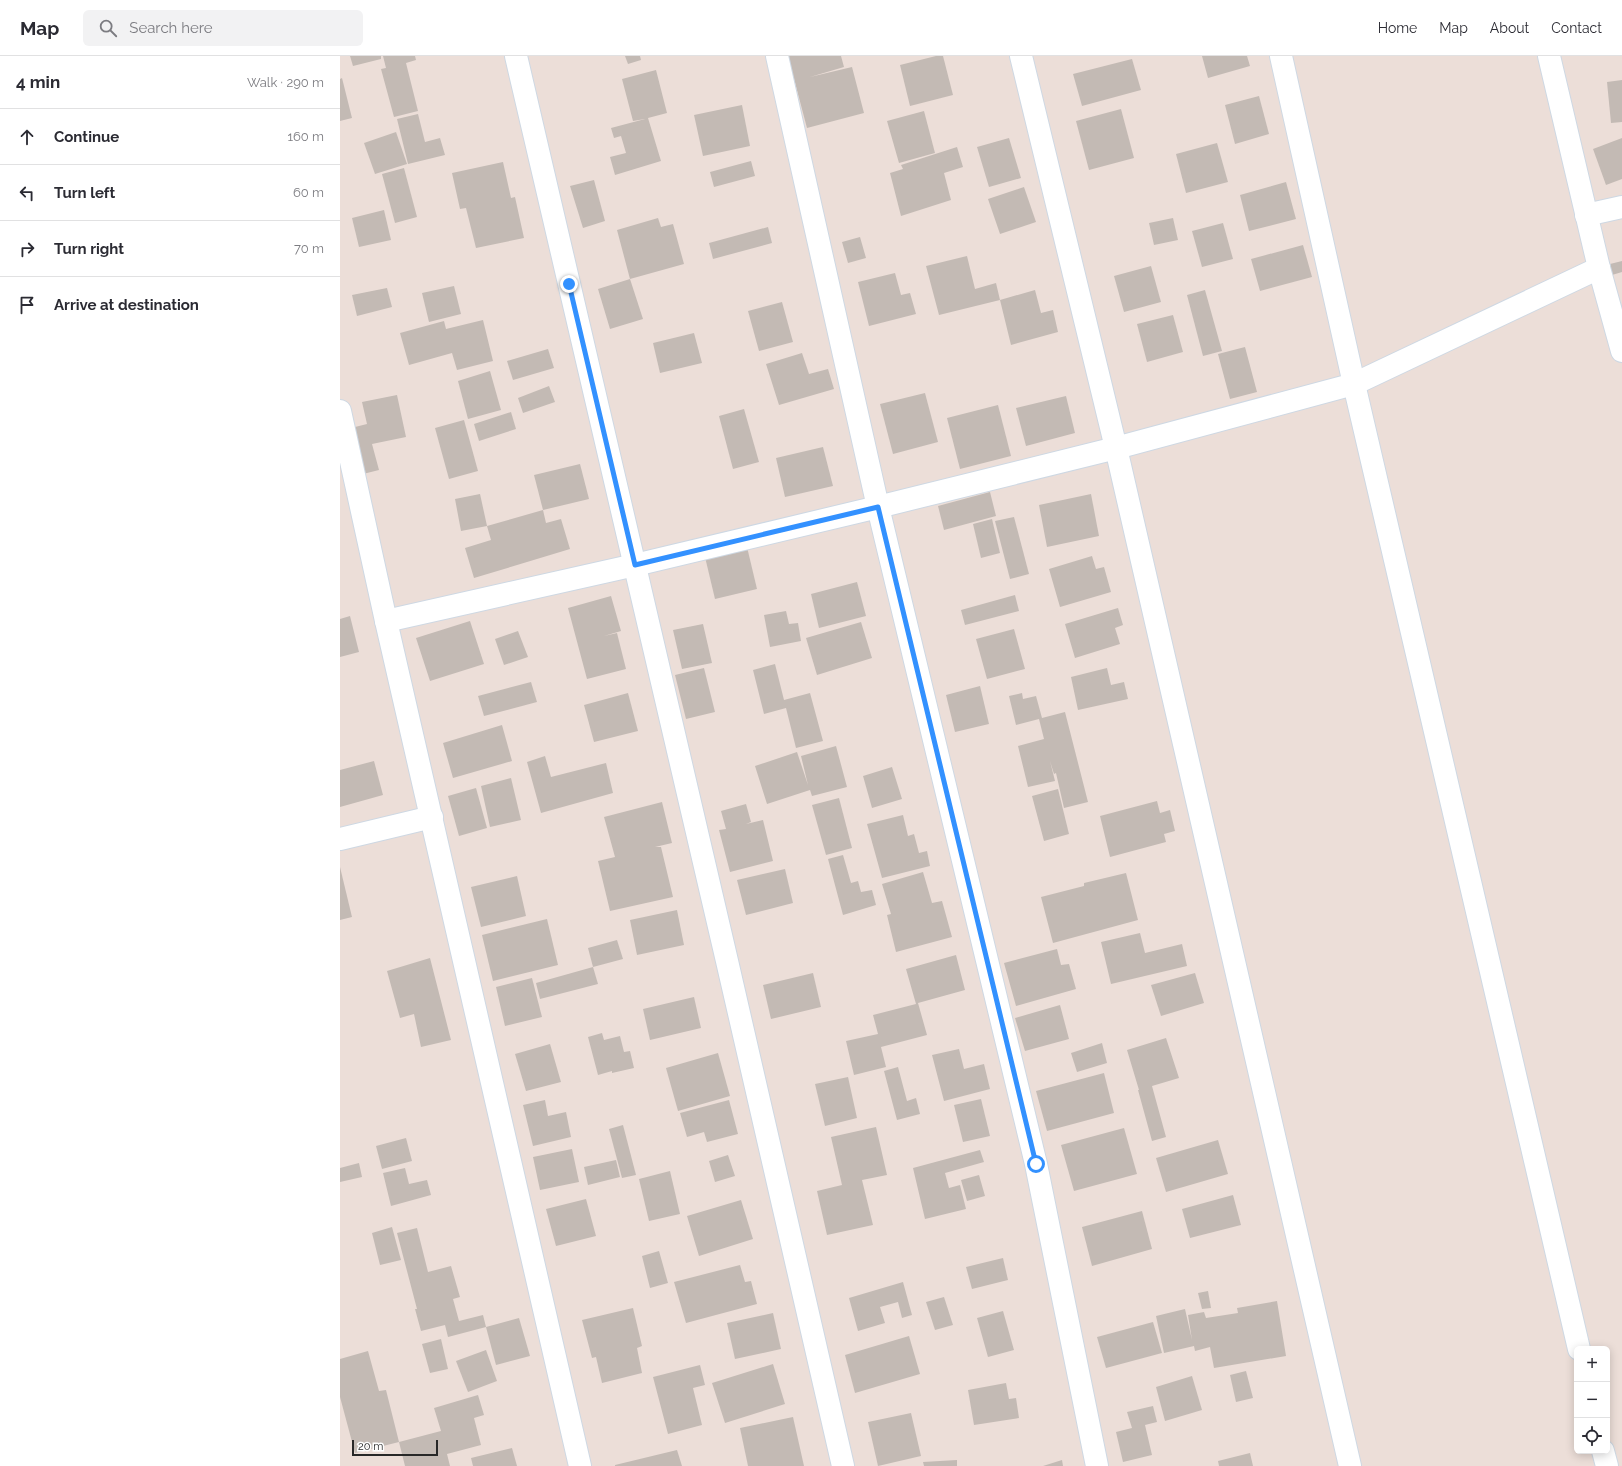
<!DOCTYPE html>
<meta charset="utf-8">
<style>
body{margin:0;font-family:Raleway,sans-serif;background:#f2f2f3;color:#2b2b33}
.controls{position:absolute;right:12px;bottom:12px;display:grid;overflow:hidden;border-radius:6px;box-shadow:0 2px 10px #0003}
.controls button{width:36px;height:36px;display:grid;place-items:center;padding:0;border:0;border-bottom:1px solid #e1e1e2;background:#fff;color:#2b2b33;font:20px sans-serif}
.scale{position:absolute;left:12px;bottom:10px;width:86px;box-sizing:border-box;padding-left:4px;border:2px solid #282828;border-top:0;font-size:11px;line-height:14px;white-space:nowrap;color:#282828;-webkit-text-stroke:3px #fff;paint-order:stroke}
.stop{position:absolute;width:12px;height:12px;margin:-9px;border:3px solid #3391ff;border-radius:50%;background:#fff}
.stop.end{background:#3391ff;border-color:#fff;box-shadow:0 1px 4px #0008}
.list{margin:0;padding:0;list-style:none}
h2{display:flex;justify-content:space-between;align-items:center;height:52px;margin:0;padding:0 16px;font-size:17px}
h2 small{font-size:13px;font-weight:400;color:#7c7c81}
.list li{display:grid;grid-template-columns:26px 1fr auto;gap:12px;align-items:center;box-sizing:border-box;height:56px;padding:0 16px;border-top:1px solid #e1e1e2}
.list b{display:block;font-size:15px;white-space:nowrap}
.list em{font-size:13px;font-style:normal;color:#7c7c81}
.icon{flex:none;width:22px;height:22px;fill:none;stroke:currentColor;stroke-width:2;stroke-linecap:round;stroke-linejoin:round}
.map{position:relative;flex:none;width:1282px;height:1410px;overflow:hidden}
header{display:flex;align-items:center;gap:24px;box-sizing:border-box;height:56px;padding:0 20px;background:#fff;border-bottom:1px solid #e1e1e2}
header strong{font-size:19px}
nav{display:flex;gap:22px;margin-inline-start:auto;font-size:14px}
.search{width:280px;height:36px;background:#f2f2f3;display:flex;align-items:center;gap:10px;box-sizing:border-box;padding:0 14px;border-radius:6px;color:#7c7c81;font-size:15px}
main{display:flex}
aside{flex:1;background:#fff}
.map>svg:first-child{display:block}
.building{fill:#c3bab4}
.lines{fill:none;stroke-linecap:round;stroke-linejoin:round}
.minor-casing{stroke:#ced8e3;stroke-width:24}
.minor{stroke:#fff;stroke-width:22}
.route{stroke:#3391ff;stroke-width:5}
</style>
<header>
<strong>Map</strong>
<div class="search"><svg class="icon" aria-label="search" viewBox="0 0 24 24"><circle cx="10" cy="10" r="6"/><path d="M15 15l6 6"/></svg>Search here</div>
<nav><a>Home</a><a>Map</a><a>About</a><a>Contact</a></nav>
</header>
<main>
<aside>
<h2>4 min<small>Walk · 290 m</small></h2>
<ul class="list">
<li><svg class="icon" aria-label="ahead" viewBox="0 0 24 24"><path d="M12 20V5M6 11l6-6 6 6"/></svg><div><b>Continue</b></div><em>160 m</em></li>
<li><svg class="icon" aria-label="left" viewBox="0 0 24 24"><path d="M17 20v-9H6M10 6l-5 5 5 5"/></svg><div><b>Turn left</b></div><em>60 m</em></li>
<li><svg class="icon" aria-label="right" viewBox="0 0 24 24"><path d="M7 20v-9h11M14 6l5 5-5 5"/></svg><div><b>Turn right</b></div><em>70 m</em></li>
<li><svg class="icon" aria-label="arrive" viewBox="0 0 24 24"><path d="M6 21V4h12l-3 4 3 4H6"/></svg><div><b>Arrive at destination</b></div></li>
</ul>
</aside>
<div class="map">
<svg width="1282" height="1410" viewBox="0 0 1282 1410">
<rect width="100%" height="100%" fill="#ecded8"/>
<g class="building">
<path d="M 10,0 L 41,0 L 41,3 L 13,10 Z"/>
<path d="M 43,0 L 75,0 L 76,4 L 66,7 L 78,55 L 54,61 L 41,13 L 46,12 Z"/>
<path d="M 285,0 L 300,0 L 301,4 L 288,8 Z"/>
<path d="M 448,0 L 501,0 L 504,11 L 470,21 L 512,11 L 524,57 L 467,72 Z"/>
<path d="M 596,0 L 603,0 L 613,39 L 570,50 L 560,9 Z"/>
<path d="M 862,0 L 907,0 L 910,10 L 868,22 Z"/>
<path d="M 792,3 L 801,34 L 742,50 L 733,18 Z"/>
<path d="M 316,14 L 327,57 L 308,62 L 321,105 L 275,119 L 270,101 L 286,97 L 281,80 L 274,82 L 271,72 L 305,63 L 293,65 L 282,23 Z"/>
<path d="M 2,22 L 12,62 L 0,65 L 0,23 Z"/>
<path d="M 1282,24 L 1282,66 L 1271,67 L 1267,26 Z"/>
<path d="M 919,40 L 929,78 L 895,88 L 885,49 Z"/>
<path d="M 402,49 L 410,90 L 363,100 L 354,59 Z"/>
<path d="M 781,53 L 794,102 L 749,114 L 736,65 Z"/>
<path d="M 584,55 L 595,97 L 559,107 L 547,65 Z"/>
<path d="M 78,58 L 85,86 L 100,82 L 105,99 L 68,108 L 57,63 Z"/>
<path d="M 56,76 L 67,108 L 35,118 L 24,87 Z"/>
<path d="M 669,82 L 681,122 L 649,131 L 637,91 Z"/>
<path d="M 1282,82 L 1282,123 L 1266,129 L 1253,93 Z"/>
<path d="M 877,87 L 888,126 L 846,137 L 836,98 Z"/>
<path d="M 617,91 L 623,111 L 604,117 L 611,144 L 561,160 L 550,117 L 563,113 L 561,109 Z"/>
<path d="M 411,105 L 415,120 L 374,131 L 370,116 Z"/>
<path d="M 163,106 L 171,142 L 175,141 L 184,182 L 136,192 L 126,152 L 120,153 L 112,117 Z"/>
<path d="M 64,112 L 77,161 L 55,167 L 42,118 Z"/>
<path d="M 254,124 L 265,165 L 243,172 L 230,130 Z"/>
<path d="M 946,126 L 956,163 L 909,175 L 900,139 Z"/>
<path d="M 684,131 L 696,166 L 660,178 L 648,143 Z"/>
<path d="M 44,154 L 51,184 L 19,191 L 12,162 Z"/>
<path d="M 318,162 L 321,171 L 333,168 L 344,208 L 290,223 L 277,174 Z"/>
<path d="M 833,162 L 838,184 L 814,189 L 809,167 Z"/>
<path d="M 883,167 L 893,203 L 862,211 L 852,175 Z"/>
<path d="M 428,171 L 432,187 L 373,203 L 369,187 Z"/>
<path d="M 520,181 L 526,202 L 508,207 L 502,186 Z"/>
<path d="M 963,189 L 972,221 L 920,235 L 911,203 Z"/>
<path d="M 627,200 L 635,233 L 656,227 L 660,244 L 695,234 L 701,257 L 713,254 L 718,276 L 671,289 L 660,244 L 599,259 L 586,210 Z"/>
<path d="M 1282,205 L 1282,216 L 1272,219 L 1270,208 Z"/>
<path d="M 811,210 L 821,246 L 784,256 L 774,220 Z"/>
<path d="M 555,217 L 561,239 L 570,237 L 576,258 L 529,270 L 518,226 Z"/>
<path d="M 290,223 L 303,263 L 270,273 L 258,233 Z"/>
<path d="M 114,230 L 121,258 L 89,266 L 82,237 Z"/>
<path d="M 47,232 L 52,251 L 17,260 L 12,239 Z"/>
<path d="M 865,234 L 882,295 L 863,300 L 847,239 Z"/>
<path d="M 442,246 L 453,286 L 419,295 L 408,255 Z"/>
<path d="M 833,259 L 843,296 L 807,306 L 797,268 Z"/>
<path d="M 143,264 L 153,305 L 117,314 L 112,297 L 69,309 L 60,277 L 104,265 L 106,273 Z"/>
<path d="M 354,277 L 362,307 L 320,317 L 313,287 Z"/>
<path d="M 905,291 L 917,336 L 890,343 L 878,298 Z"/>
<path d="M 208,293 L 214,312 L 173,324 L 167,305 Z"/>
<path d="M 462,297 L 469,318 L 488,313 L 494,333 L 439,349 L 426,308 Z"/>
<path d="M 150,315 L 161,354 L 128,363 L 118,325 Z"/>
<path d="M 209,330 L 215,346 L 183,357 L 178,342 Z"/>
<path d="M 585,337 L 598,386 L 553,398 L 540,348 Z"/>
<path d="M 57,339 L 66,381 L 32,388 L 39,414 L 23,418 L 11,372 L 27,368 L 22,346 Z"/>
<path d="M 726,340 L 735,377 L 686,390 L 676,352 Z"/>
<path d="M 658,349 L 671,400 L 620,413 L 607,362 Z"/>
<path d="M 404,353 L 419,406 L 393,413 L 379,360 Z"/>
<path d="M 171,356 L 176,373 L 139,385 L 134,368 Z"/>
<path d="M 124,364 L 138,415 L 109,423 L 95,372 Z"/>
<path d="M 483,391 L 493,430 L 445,441 L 436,402 Z"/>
<path d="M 240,408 L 249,443 L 203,454 L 194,419 Z"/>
<path d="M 650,436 L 656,460 L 604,474 L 598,450 Z"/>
<path d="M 140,438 L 147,470 L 121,475 L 115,443 Z"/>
<path d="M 751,438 L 759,480 L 707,491 L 699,449 Z"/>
<path d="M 203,454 L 206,467 L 221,463 L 230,493 L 134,522 L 125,492 L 151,484 L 147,470 Z"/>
<path d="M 674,461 L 689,518 L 670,523 L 655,465 Z"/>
<path d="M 652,463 L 660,497 L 641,502 L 633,468 Z"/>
<path d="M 407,491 L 417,533 L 375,543 L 365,501 Z"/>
<path d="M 752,500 L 756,513 L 764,511 L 771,536 L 720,551 L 709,513 Z"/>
<path d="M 517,526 L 526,560 L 479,572 L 471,538 Z"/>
<path d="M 675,539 L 679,555 L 625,569 L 621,554 Z"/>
<path d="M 271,540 L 281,575 L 264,580 L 277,577 L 286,613 L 247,623 L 228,552 Z"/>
<path d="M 778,552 L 783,569 L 775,572 L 780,588 L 735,602 L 725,568 Z"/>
<path d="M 446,555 L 449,568 L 458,567 L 461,585 L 430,591 L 424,559 Z"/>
<path d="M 10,560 L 19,596 L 0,601 L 0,563 Z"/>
<path d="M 130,565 L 144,608 L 90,625 L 76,582 Z"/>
<path d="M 521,566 L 532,602 L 477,619 L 466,582 Z"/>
<path d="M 363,568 L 372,607 L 342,613 L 333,574 Z"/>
<path d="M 674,573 L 685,613 L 647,623 L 636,583 Z"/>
<path d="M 178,575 L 188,601 L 164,609 L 155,583 Z"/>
<path d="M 435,608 L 444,644 L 470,637 L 483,685 L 456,692 L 446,652 L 424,658 L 413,614 Z"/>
<path d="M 364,612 L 375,656 L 346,663 L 335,619 Z"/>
<path d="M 767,612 L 771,629 L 784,626 L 788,643 L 738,654 L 731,621 Z"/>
<path d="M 191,626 L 197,646 L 144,660 L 138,640 Z"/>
<path d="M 640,630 L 649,668 L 615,676 L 606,639 Z"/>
<path d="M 288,637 L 298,675 L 254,686 L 244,649 Z"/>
<path d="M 682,637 L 683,643 L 696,640 L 702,662 L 725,656 L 748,746 L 724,752 L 716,717 L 714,718 L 710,705 L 715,725 L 688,731 L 678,690 L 704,683 L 699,663 L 676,669 L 669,640 Z"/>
<path d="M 162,669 L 172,705 L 113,722 L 103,687 Z"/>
<path d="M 496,690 L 507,731 L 472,740 L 470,734 L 427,748 L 415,710 L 457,696 L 468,729 L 461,700 Z"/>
<path d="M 205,700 L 211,721 L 266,707 L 273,737 L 201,757 L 187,706 Z"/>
<path d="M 34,705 L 43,739 L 0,751 L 0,714 Z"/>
<path d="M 552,711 L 562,743 L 532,752 L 523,720 Z"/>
<path d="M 171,722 L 181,764 L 150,771 L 141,730 Z"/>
<path d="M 136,732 L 147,772 L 119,780 L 108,740 Z"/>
<path d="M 718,733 L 729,778 L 704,785 L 692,740 Z"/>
<path d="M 499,742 L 512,792 L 486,799 L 472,749 Z"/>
<path d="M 817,745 L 820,757 L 830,754 L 835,775 L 824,778 L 826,786 L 770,801 L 760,760 Z"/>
<path d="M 322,746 L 332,787 L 315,791 L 321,791 L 333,841 L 270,855 L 258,805 L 275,801 L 264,761 Z"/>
<path d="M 406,748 L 411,766 L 406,768 L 423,764 L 433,805 L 390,816 L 379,774 L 386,773 L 381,755 Z"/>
<path d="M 563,759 L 568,780 L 574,778 L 579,797 L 587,795 L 590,810 L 542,822 L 527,768 Z"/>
<path d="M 503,799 L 511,827 L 518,825 L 521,836 L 532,834 L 536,849 L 503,859 L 488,803 Z"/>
<path d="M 0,811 L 12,861 L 0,864 Z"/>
<path d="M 445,813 L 453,847 L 406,859 L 397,824 Z"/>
<path d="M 583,816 L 592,847 L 602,845 L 612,881 L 556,896 L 547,859 L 551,858 L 542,828 Z"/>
<path d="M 786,817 L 798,864 L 713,887 L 701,841 L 744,830 L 744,827 Z"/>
<path d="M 177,820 L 186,860 L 141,871 L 131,831 Z"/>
<path d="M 337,854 L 344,889 L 297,899 L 290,864 Z"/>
<path d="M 207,863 L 218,909 L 153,925 L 142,879 Z"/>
<path d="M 800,877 L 805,897 L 842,888 L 847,910 L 771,928 L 761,886 Z"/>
<path d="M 277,884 L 283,903 L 253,911 L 248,892 Z"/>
<path d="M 717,893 L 721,909 L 729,908 L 736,933 L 676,950 L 664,907 Z"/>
<path d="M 616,899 L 625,934 L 578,947 L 587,979 L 541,991 L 546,1011 L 514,1019 L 506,985 L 538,978 L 533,959 L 576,948 L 566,913 Z"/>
<path d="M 90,902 L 111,984 L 81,991 L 74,958 L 60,962 L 47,915 Z"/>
<path d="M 253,911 L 258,928 L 200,943 L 196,927 Z"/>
<path d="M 473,917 L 481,951 L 431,963 L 423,929 Z"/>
<path d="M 855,917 L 864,947 L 821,960 L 811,929 Z"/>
<path d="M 192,922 L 202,961 L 165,970 L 156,931 Z"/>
<path d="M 354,941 L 361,972 L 310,984 L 303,953 Z"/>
<path d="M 720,949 L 729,983 L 685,995 L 675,962 Z"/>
<path d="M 262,977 L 264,984 L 280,980 L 284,996 L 290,995 L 294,1012 L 272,1017 L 272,1015 L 258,1019 L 248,981 Z"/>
<path d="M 826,982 L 839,1022 L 812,1030 L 826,1081 L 812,1085 L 798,1034 L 799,1034 L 787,994 Z"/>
<path d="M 762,987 L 767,1007 L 737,1016 L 731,997 Z"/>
<path d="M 210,988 L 221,1026 L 186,1035 L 175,998 Z"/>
<path d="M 619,993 L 624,1013 L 644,1008 L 650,1033 L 604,1045 L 592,999 Z"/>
<path d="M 378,997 L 390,1040 L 338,1055 L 326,1012 Z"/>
<path d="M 558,1011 L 567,1045 L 576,1042 L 580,1058 L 557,1064 L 544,1015 Z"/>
<path d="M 764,1017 L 774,1057 L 707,1075 L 696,1035 Z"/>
<path d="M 508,1021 L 517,1062 L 485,1070 L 475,1028 Z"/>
<path d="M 641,1043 L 650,1080 L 623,1086 L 614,1049 Z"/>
<path d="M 205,1044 L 208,1060 L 226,1056 L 231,1081 L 193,1090 L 183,1049 Z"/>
<path d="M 389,1044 L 398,1078 L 367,1086 L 364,1076 L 347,1081 L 340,1057 Z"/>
<path d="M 283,1069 L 296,1119 L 282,1122 L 269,1073 Z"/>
<path d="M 536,1071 L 547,1119 L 522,1124 L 533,1169 L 487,1179 L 477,1135 L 502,1129 L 491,1081 Z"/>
<path d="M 784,1072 L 797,1118 L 734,1135 L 721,1089 Z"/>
<path d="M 66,1082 L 72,1105 L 42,1113 L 36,1090 Z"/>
<path d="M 878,1084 L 888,1118 L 826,1136 L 816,1102 Z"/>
<path d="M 232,1093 L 239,1126 L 200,1134 L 193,1101 Z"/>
<path d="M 640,1094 L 644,1106 L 605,1117 L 609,1132 L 620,1129 L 626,1153 L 585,1163 L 573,1112 Z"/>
<path d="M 388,1099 L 395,1120 L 375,1126 L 369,1105 Z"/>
<path d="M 276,1104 L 280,1121 L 248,1129 L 244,1111 Z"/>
<path d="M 19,1107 L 22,1121 L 0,1126 L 0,1112 Z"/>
<path d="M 65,1112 L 69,1128 L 87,1124 L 91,1139 L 51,1150 L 43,1117 Z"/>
<path d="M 330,1115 L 340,1158 L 309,1165 L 299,1123 Z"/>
<path d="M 639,1119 L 645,1140 L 627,1145 L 621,1124 Z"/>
<path d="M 893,1139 L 901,1169 L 850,1182 L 842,1153 Z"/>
<path d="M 246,1143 L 256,1180 L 216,1190 L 206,1153 Z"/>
<path d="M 401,1144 L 413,1183 L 359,1200 L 347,1160 Z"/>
<path d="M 802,1155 L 812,1193 L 752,1210 L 742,1171 Z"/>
<path d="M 52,1171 L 61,1204 L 40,1209 L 32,1177 Z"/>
<path d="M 77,1172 L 88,1216 L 111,1210 L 120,1241 L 113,1243 L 119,1265 L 143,1259 L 146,1271 L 108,1281 L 105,1269 L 81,1275 L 75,1253 L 77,1253 L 57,1177 Z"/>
<path d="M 319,1195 L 328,1227 L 310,1232 L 302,1200 Z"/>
<path d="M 663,1202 L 668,1224 L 632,1233 L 626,1211 Z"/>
<path d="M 400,1209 L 405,1226 L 411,1225 L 417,1248 L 346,1267 L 334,1226 Z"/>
<path d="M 563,1226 L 572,1259 L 562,1262 L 558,1246 L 540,1251 L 545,1267 L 518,1275 L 509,1242 Z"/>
<path d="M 868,1235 L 871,1252 L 862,1253 L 858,1237 Z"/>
<path d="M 604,1241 L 613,1269 L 595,1274 L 586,1246 Z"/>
<path d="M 937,1245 L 946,1300 L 874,1312 L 870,1291 L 855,1295 L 854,1290 L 824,1297 L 816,1260 L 845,1253 L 852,1284 L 848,1259 L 864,1256 L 866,1262 L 898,1257 L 897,1252 Z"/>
<path d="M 293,1252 L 302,1290 L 297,1292 L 302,1317 L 262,1327 L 256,1301 L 252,1302 L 242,1264 Z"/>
<path d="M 663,1255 L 674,1294 L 648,1301 L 637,1262 Z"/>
<path d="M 433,1257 L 441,1293 L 395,1303 L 387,1267 Z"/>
<path d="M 179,1262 L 190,1300 L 156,1309 L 146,1271 Z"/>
<path d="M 813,1266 L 822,1297 L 766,1312 L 757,1281 Z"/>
<path d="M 569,1280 L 580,1318 L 515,1337 L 505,1299 Z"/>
<path d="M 101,1283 L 108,1313 L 90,1317 L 82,1288 Z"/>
<path d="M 146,1294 L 157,1325 L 128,1336 L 116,1305 Z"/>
<path d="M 28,1295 L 39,1335 L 46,1334 L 59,1386 L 15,1397 L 0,1341 L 0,1303 Z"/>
<path d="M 433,1308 L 445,1348 L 385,1367 L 372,1327 Z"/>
<path d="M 360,1309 L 365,1329 L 353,1332 L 362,1369 L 328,1378 L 313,1321 Z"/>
<path d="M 906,1315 L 913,1342 L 896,1346 L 890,1319 Z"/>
<path d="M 852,1320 L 862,1354 L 825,1365 L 816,1331 Z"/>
<path d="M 666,1327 L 669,1343 L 676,1342 L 679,1362 L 634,1369 L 628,1334 Z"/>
<path d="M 138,1339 L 144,1359 L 134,1362 L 141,1389 L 107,1398 L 110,1410 L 65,1410 L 59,1386 L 101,1375 L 94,1352 Z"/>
<path d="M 813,1350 L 817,1366 L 805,1369 L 812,1399 L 783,1406 L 776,1376 L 792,1372 L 787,1356 Z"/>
<path d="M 571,1357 L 581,1400 L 538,1410 L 528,1366 Z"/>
<path d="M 453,1361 L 464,1410 L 408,1410 L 400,1372 Z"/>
<path d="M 172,1392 L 177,1410 L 133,1410 L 131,1402 Z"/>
<path d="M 337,1394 L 342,1410 L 275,1410 L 275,1409 Z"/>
<path d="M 910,1397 L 913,1410 L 879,1410 L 878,1405 Z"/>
<path d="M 617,1404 L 617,1410 L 584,1410 L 583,1406 Z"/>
<path d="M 722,1404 L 723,1410 L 703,1410 Z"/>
</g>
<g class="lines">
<g class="minor-casing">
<g id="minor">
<path d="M 176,0 L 387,905 L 503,1410"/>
<path d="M 437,0 L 538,451 L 696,1108 L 757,1410"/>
<path d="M 681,0 L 776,392 L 1010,1410"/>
<path d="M 941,0 L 1014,328 L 1239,1293"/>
<path d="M 1209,0 L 1259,212 L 1282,295"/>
<path d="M 1246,159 L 1282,151"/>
<path d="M 0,355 L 46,565 L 240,1410"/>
<path d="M 46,565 L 295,509 L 538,451 L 776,392 L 1014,328 L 1259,212"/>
<path d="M 0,783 L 92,761"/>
<path d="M 1263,1395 L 1267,1410"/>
</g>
</g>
<use href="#minor" class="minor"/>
</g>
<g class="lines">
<path class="route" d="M 229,228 L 295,509 L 538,451 L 696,1108"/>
</g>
</svg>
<div class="controls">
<button>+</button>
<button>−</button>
<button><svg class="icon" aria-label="locate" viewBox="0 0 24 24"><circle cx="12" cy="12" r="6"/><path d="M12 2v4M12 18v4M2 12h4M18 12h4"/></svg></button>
</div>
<div class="scale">20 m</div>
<div class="stop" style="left:696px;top:1108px"></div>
<div class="stop end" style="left:229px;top:228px"></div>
</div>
</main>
